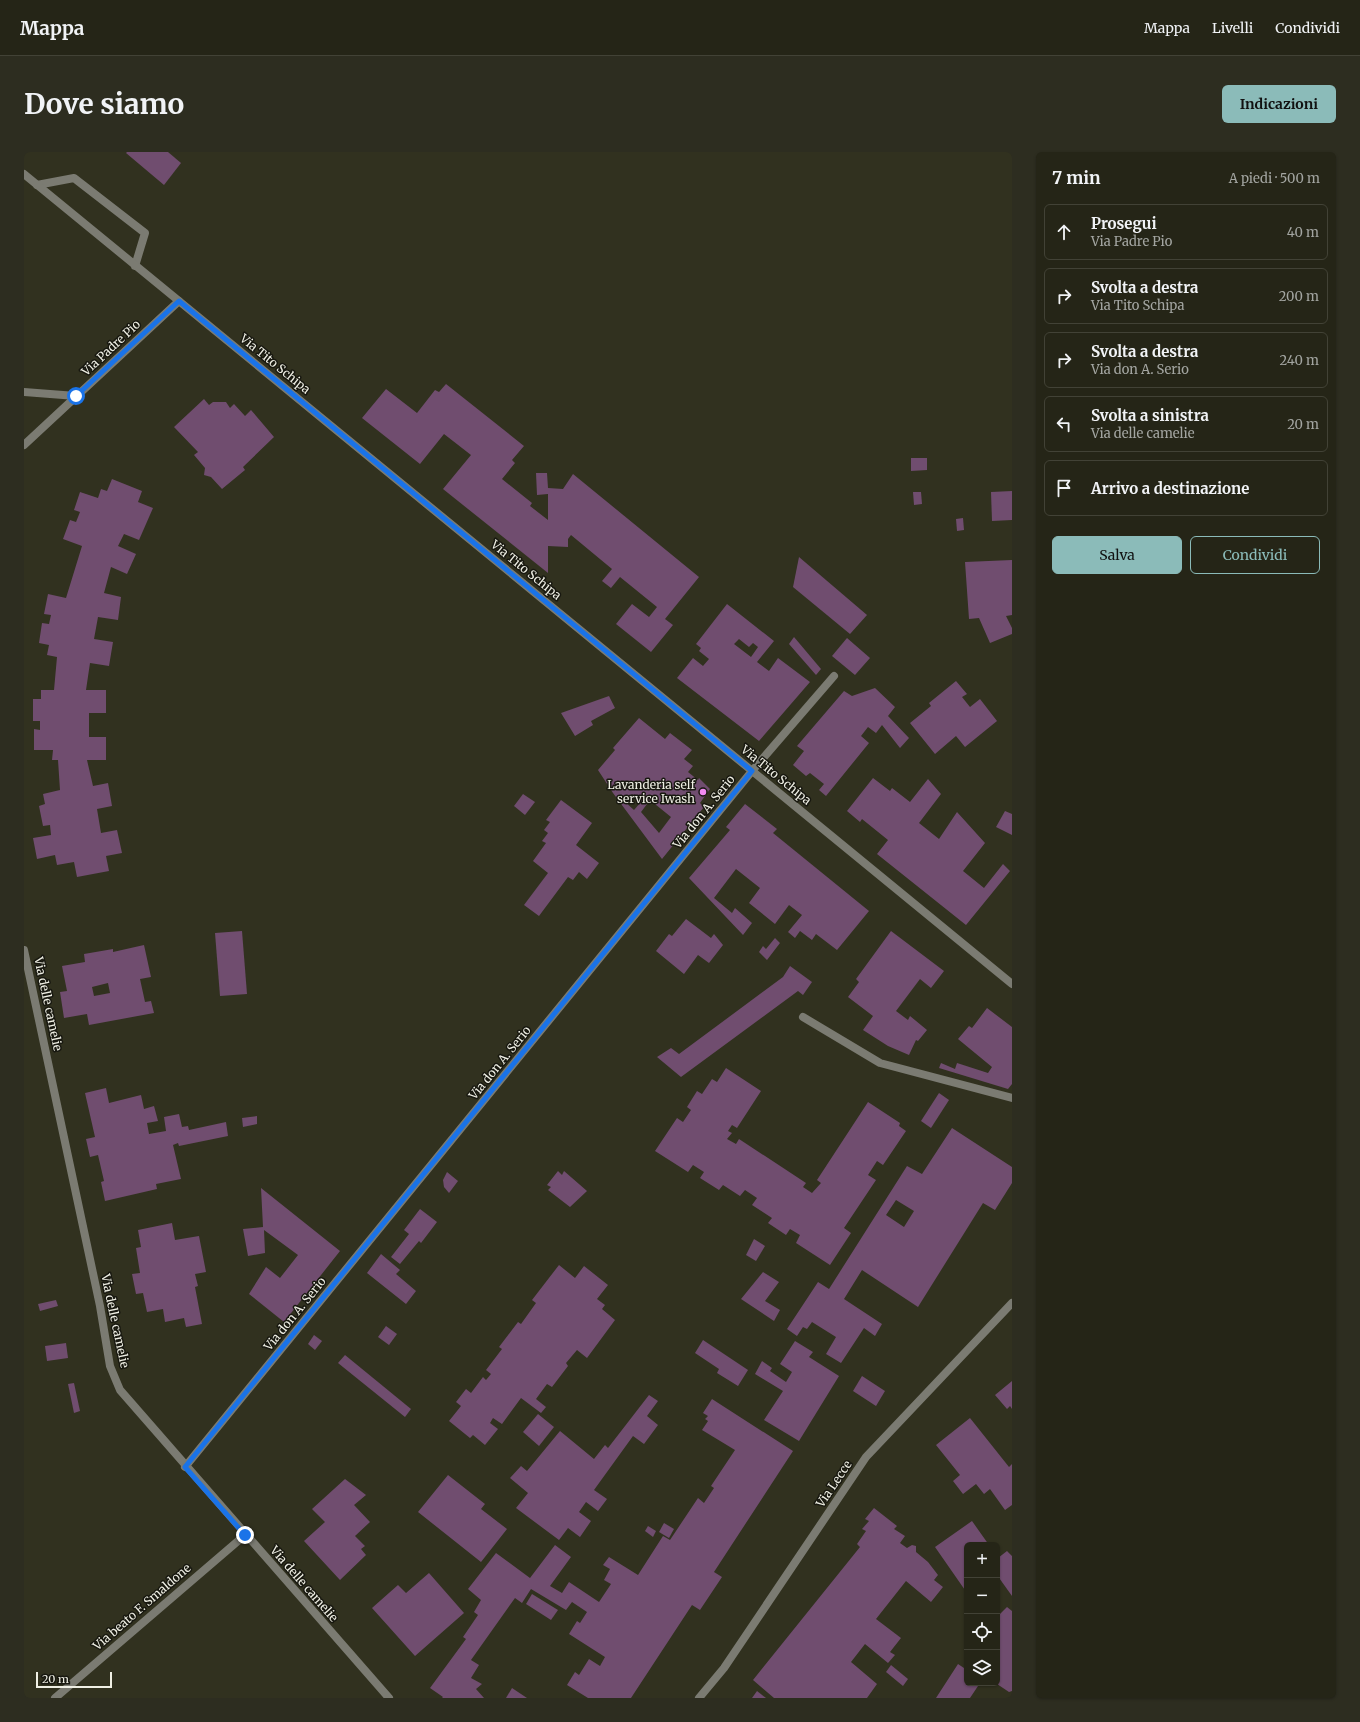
<!DOCTYPE html>
<html lang="it">
<meta charset="utf-8">
<style>
body{margin:0;font-family:Merriweather,serif;background:#2d2d20;color:#f1f3f6}
.controls{position:absolute;right:12px;bottom:12px;display:grid;overflow:hidden;border-radius:6px;box-shadow:0 1px 3px #0004}
.controls button{width:36px;height:36px;display:grid;place-items:center;padding:0;border:0;border-bottom:1px solid #424236;background:#252517;color:#f1f3f6;font:20px sans-serif}
.scale{position:absolute;left:12px;bottom:10px;width:76px;box-sizing:border-box;padding-left:4px;border:2px solid #efefe4;border-top:0;font-size:11px;line-height:14px;white-space:nowrap;color:#efefe4;-webkit-text-stroke:3px #181810;paint-order:stroke}
.stop{position:absolute;width:12px;height:12px;margin:-9px;border:3px solid #1a73e8;border-radius:50%;background:#fff}
.stop.end{background:#1a73e8;border-color:#fff;box-shadow:0 1px 4px #0008}
.list{margin:0;padding:0;list-style:none}
h2{display:flex;justify-content:space-between;align-items:center;height:52px;margin:0;padding:0 16px;font-size:17px}
h2 small{font-size:13px;font-weight:400;color:#a3a5a1}
.list li{display:grid;grid-template-columns:26px 1fr auto;gap:12px;align-items:center;box-sizing:border-box;height:56px;margin:0 8px 8px;padding:0 8px;border:1px solid #424236;border-radius:6px}
.list b{display:block;font-size:15px;white-space:nowrap}
.list p{margin:0;font-size:13px;white-space:nowrap;color:#a3a5a1}
.list em{font-size:13px;font-style:normal;color:#a3a5a1}
.actions{display:flex;gap:8px;padding:12px 16px}
.actions a{flex:1;padding:9px 0;border:1px solid #8bbbb9;border-radius:6px;text-align:center;font-size:14px;color:#8bbbb9}
.actions .main{background:#8bbbb9;color:#111}
.icon{flex:none;width:22px;height:22px;fill:none;stroke:currentColor;stroke-width:2;stroke-linecap:round;stroke-linejoin:round}
.map{position:relative;flex:none;width:988px;height:1546px;overflow:hidden;border-radius:6px}
header{display:flex;align-items:center;gap:24px;box-sizing:border-box;height:56px;padding:0 20px;background:#252517;border-bottom:1px solid #424236}
header strong{font-size:19px}
nav{display:flex;gap:22px;margin-inline-start:auto;font-size:14px}
.intro{display:flex;align-items:center;justify-content:space-between;box-sizing:border-box;height:96px;padding:0 24px}
h1{margin:0;font-size:28px}
.button{padding:10px 18px;border-radius:6px;background:#8bbbb9;color:#111;font-size:14px;font-weight:700}
main{display:flex;gap:24px;padding:0 24px}
aside{flex:1;background:#252517;border-radius:6px;box-shadow:0 1px 3px #0004}
.map>svg:first-child{display:block}
.building{fill:#704d6f;fill-rule:evenodd}
.lines{fill:none;stroke-linecap:round;stroke-linejoin:round}
.service{stroke:#7b7b72;stroke-width:8}
.minor{stroke:#7b7b72;stroke-width:8}
.route{stroke:#1a73e8;stroke-width:5}
.poi-dot{fill:#f28af3;stroke:#181810;stroke-width:1.5}
.labels{text-anchor:middle;stroke-width:3;stroke-linejoin:round;paint-order:stroke}
.street-label{font-size:12px;fill:#efefe4;stroke:#181810}
.poi-label{font-size:12px;fill:#efefe4;stroke:#181810;text-anchor:end}
</style>
<header>
<strong>Mappa</strong>
<nav><a>Mappa</a><a>Livelli</a><a>Condividi</a></nav>
</header>
<div class="intro"><h1>Dove siamo</h1><a class="button">Indicazioni</a></div>
<main>
<div class="map">
<svg width="988" height="1546" viewBox="0 0 988 1546">
<rect width="100%" height="100%" fill="#31311f"/>
<g class="building">
<path d="M 103,0 L 144,0 L 157,11 L 140,33 L 102,1 Z"/>
<path d="M 422,232 L 500,294 L 488,308 L 491,311 L 478,327 L 508,351 L 506,354 L 524,368 L 524,342 L 513,343 L 512,321 L 523,321 L 524,336 L 539,337 L 549,322 L 675,425 L 641,467 L 649,473 L 627,500 L 592,472 L 608,452 L 625,465 L 633,455 L 596,425 L 587,436 L 578,429 L 588,417 L 547,383 L 544,387 L 544,395 L 524,394 L 524,421 L 419,337 L 447,303 L 420,282 L 396,312 L 338,266 L 362,237 L 393,261 L 411,238 L 415,240 Z"/>
<path d="M 180,247 L 185,253 L 189,250 L 202,250 L 206,256 L 210,252 L 221,264 L 227,258 L 250,285 L 219,315 L 221,318 L 198,337 L 187,325 L 180,323 L 181,316 L 170,303 L 174,300 L 150,275 Z"/>
<path d="M 887,306 L 903,306 L 903,318 L 887,319 Z"/>
<path d="M 88,327 L 118,339 L 114,350 L 129,356 L 115,388 L 100,382 L 94,394 L 112,402 L 103,422 L 87,415 L 80,441 L 97,445 L 94,468 L 74,465 L 70,487 L 89,490 L 85,514 L 66,511 L 62,538 L 82,538 L 82,561 L 65,561 L 65,585 L 82,585 L 82,608 L 63,608 L 69,634 L 84,631 L 88,654 L 73,657 L 77,681 L 93,678 L 98,701 L 82,704 L 85,719 L 53,725 L 50,710 L 33,713 L 31,703 L 13,707 L 9,686 L 27,683 L 26,673 L 19,674 L 15,654 L 21,652 L 19,642 L 36,638 L 34,608 L 28,608 L 29,598 L 10,598 L 10,577 L 16,578 L 16,569 L 9,569 L 9,547 L 17,547 L 17,538 L 30,538 L 33,505 L 23,503 L 25,493 L 15,491 L 18,471 L 25,472 L 27,463 L 20,462 L 24,442 L 42,446 L 58,394 L 39,387 L 46,368 L 52,370 L 56,360 L 50,358 L 56,340 L 74,346 L 77,337 L 83,339 Z"/>
<path d="M 988,339 L 988,368 L 968,369 L 967,340 Z"/>
<path d="M 889,340 L 897,340 L 898,352 L 890,353 Z"/>
<path d="M 939,366 L 940,378 L 933,379 L 932,367 Z"/>
<path d="M 775,405 L 843,463 L 826,482 L 769,435 Z"/>
<path d="M 988,408 L 988,463 L 982,464 L 988,476 L 988,482 L 966,491 L 955,466 L 945,467 L 941,410 Z"/>
<path d="M 703,452 L 750,489 L 733,510 L 745,519 L 754,506 L 786,530 L 735,589 L 653,526 L 669,506 L 679,514 L 685,507 L 675,499 L 677,496 L 672,492 ZM 715,487 L 725,495 L 729,491 L 734,495 L 727,505 L 710,492 Z"/>
<path d="M 770,485 L 797,517 L 792,523 L 765,492 Z"/>
<path d="M 823,486 L 846,506 L 831,523 L 808,504 Z"/>
<path d="M 932,529 L 943,542 L 938,545 L 946,555 L 956,547 L 973,569 L 941,595 L 932,584 L 911,602 L 886,571 L 907,554 L 905,551 Z"/>
<path d="M 851,536 L 871,555 L 864,564 L 885,586 L 876,596 L 858,573 L 852,581 L 844,575 L 837,584 L 845,591 L 802,644 L 795,638 L 800,632 L 786,621 L 782,624 L 769,613 L 780,599 L 773,594 L 820,539 L 828,544 Z"/>
<path d="M 585,544 L 591,556 L 567,569 L 569,573 L 551,584 L 537,561 Z"/>
<path d="M 615,566 L 641,587 L 646,581 L 668,598 L 660,607 L 669,614 L 664,620 L 674,628 L 675,626 L 686,637 L 676,651 L 680,655 L 638,707 L 589,641 L 574,618 L 591,598 L 589,596 ZM 608,642 L 617,650 L 610,658 L 601,650 ZM 626,648 L 647,665 L 635,681 L 617,660 Z"/>
<path d="M 849,626 L 866,639 L 868,636 L 886,650 L 904,627 L 917,642 L 895,671 L 915,687 L 933,660 L 961,691 L 939,719 L 960,736 L 979,712 L 986,719 L 942,773 L 853,702 L 864,688 L 838,667 L 836,670 L 823,659 Z"/>
<path d="M 499,642 L 511,650 L 501,663 L 490,654 Z"/>
<path d="M 537,648 L 568,671 L 552,693 L 575,711 L 563,727 L 555,720 L 549,728 L 544,725 L 515,764 L 500,753 L 524,721 L 509,709 L 522,691 L 518,689 L 524,681 L 520,678 L 526,670 L 522,668 Z"/>
<path d="M 721,652 L 753,677 L 749,681 L 845,759 L 813,798 L 792,782 L 788,788 L 776,779 L 771,786 L 764,780 L 778,763 L 765,753 L 751,772 L 725,751 L 736,736 L 712,717 L 690,746 L 708,761 L 711,756 L 728,771 L 719,783 L 665,726 L 706,678 L 702,675 Z"/>
<path d="M 981,659 L 988,662 L 988,683 L 972,675 Z"/>
<path d="M 662,767 L 687,786 L 690,782 L 699,793 L 685,811 L 674,803 L 660,822 L 632,799 L 645,782 L 648,784 Z"/>
<path d="M 218,779 L 223,842 L 196,844 L 191,781 Z"/>
<path d="M 867,779 L 920,819 L 907,836 L 896,827 L 872,859 L 884,868 L 886,864 L 903,878 L 894,889 L 892,888 L 885,903 L 864,894 L 839,878 L 849,864 L 824,845 L 835,830 L 832,827 Z"/>
<path d="M 751,786 L 756,791 L 743,808 L 735,800 L 739,794 L 742,797 Z"/>
<path d="M 120,793 L 127,825 L 116,827 L 121,850 L 127,849 L 130,861 L 65,873 L 63,862 L 40,866 L 36,840 L 43,839 L 38,814 L 61,810 L 60,802 L 89,797 L 89,800 ZM 84,831 L 86,841 L 70,844 L 68,835 Z"/>
<path d="M 766,814 L 788,830 L 779,843 L 774,839 L 657,925 L 633,905 L 647,896 L 655,902 L 759,825 Z"/>
<path d="M 963,856 L 988,875 L 988,932 L 984,937 L 915,916 L 917,911 L 931,917 L 933,911 L 964,921 L 968,915 L 934,887 L 945,874 L 948,876 Z"/>
<path d="M 702,916 L 737,939 L 713,976 L 708,973 L 704,979 L 708,981 L 703,987 L 712,992 L 715,987 L 782,1031 L 779,1035 L 788,1041 L 797,1031 L 793,1028 L 844,950 L 876,971 L 875,974 L 882,979 L 859,1013 L 853,1009 L 844,1023 L 852,1028 L 820,1076 L 827,1081 L 806,1113 L 772,1091 L 776,1083 L 766,1077 L 762,1083 L 744,1071 L 748,1066 L 728,1053 L 733,1046 L 721,1038 L 716,1044 L 699,1033 L 695,1038 L 676,1026 L 680,1020 L 669,1013 L 664,1020 L 631,999 L 653,966 L 659,970 L 667,958 L 663,955 L 673,939 L 678,942 L 688,927 L 693,930 Z"/>
<path d="M 82,936 L 85,951 L 117,943 L 120,957 L 130,954 L 134,969 L 123,971 L 125,982 L 142,979 L 140,965 L 155,962 L 158,975 L 164,974 L 165,978 L 202,970 L 204,984 L 155,994 L 154,991 L 149,993 L 157,1027 L 132,1032 L 133,1037 L 81,1049 L 77,1030 L 80,1029 L 74,1003 L 66,1005 L 62,987 L 71,985 L 61,941 Z"/>
<path d="M 915,941 L 925,948 L 907,976 L 897,969 Z"/>
<path d="M 233,964 L 233,972 L 219,975 L 218,966 Z"/>
<path d="M 928,976 L 988,1015 L 988,1031 L 971,1058 L 959,1051 L 894,1155 L 838,1118 L 820,1147 L 858,1172 L 851,1184 L 840,1176 L 817,1211 L 802,1202 L 812,1185 L 788,1170 L 783,1177 L 779,1175 L 773,1184 L 763,1177 L 794,1130 L 805,1137 L 883,1014 L 898,1022 ZM 872,1048 L 890,1059 L 880,1075 L 862,1063 Z"/>
<path d="M 534,1019 L 538,1023 L 540,1019 L 563,1039 L 546,1055 L 524,1038 L 527,1035 L 523,1033 Z"/>
<path d="M 423,1020 L 434,1029 L 425,1041 L 420,1035 L 419,1028 Z"/>
<path d="M 237,1036 L 316,1099 L 260,1170 L 225,1142 L 242,1115 L 256,1126 L 274,1103 L 240,1078 L 241,1101 L 224,1104 L 219,1077 L 239,1075 Z"/>
<path d="M 396,1057 L 413,1070 L 397,1091 L 395,1089 L 376,1112 L 367,1105 L 385,1082 L 380,1078 Z"/>
<path d="M 148,1071 L 151,1088 L 175,1084 L 182,1120 L 171,1122 L 174,1134 L 171,1135 L 178,1172 L 162,1175 L 160,1166 L 141,1170 L 139,1157 L 123,1160 L 119,1141 L 112,1142 L 108,1122 L 116,1121 L 112,1096 L 117,1095 L 114,1078 Z"/>
<path d="M 730,1087 L 741,1094 L 732,1109 L 722,1103 Z"/>
<path d="M 357,1102 L 376,1118 L 372,1122 L 392,1139 L 382,1152 L 343,1121 Z"/>
<path d="M 535,1113 L 551,1126 L 560,1114 L 584,1133 L 573,1147 L 581,1153 L 578,1157 L 591,1168 L 563,1206 L 553,1198 L 542,1211 L 544,1214 L 528,1235 L 523,1232 L 512,1247 L 522,1255 L 517,1261 L 497,1246 L 478,1272 L 469,1266 L 466,1271 L 474,1277 L 461,1293 L 449,1283 L 446,1286 L 425,1269 L 437,1254 L 432,1250 L 442,1237 L 447,1241 L 459,1225 L 462,1228 L 467,1222 L 462,1218 L 478,1197 L 475,1195 L 494,1170 L 497,1172 L 512,1151 L 508,1148 Z"/>
<path d="M 739,1120 L 755,1130 L 741,1149 L 756,1158 L 750,1169 L 717,1147 Z"/>
<path d="M 32,1148 L 34,1154 L 16,1159 L 14,1152 Z"/>
<path d="M 362,1174 L 373,1182 L 365,1193 L 354,1185 Z"/>
<path d="M 290,1183 L 298,1189 L 291,1198 L 284,1192 Z"/>
<path d="M 679,1188 L 724,1218 L 714,1234 L 693,1221 L 695,1217 L 671,1201 Z"/>
<path d="M 771,1189 L 789,1200 L 785,1205 L 815,1224 L 775,1289 L 740,1268 L 759,1239 L 731,1222 L 738,1209 L 748,1216 L 746,1219 L 762,1230 L 768,1220 L 756,1212 Z"/>
<path d="M 42,1191 L 44,1206 L 23,1209 L 21,1194 Z"/>
<path d="M 321,1203 L 387,1257 L 381,1265 L 314,1211 Z"/>
<path d="M 838,1224 L 861,1239 L 852,1254 L 829,1239 Z"/>
<path d="M 988,1229 L 988,1257 L 986,1254 L 983,1257 L 971,1243 Z"/>
<path d="M 50,1231 L 56,1259 L 50,1261 L 44,1232 Z"/>
<path d="M 625,1243 L 634,1249 L 623,1264 L 634,1273 L 620,1292 L 609,1284 L 570,1338 L 583,1347 L 574,1359 L 562,1350 L 555,1360 L 567,1369 L 556,1385 L 544,1376 L 535,1388 L 492,1356 L 504,1341 L 486,1326 L 497,1314 L 503,1319 L 536,1279 L 570,1307 L 581,1293 L 584,1296 Z"/>
<path d="M 688,1247 L 769,1299 L 690,1420 L 698,1425 L 676,1458 L 668,1453 L 607,1546 L 564,1546 L 543,1533 L 551,1520 L 555,1523 L 565,1507 L 576,1514 L 581,1505 L 545,1482 L 553,1469 L 556,1471 L 563,1460 L 548,1450 L 542,1458 L 507,1437 L 498,1451 L 491,1446 L 447,1508 L 455,1513 L 447,1526 L 458,1532 L 452,1537 L 460,1546 L 418,1546 L 419,1545 L 406,1536 L 442,1487 L 439,1485 L 454,1463 L 450,1460 L 457,1448 L 444,1437 L 472,1401 L 506,1426 L 531,1393 L 547,1405 L 526,1434 L 538,1441 L 545,1430 L 575,1450 L 587,1432 L 580,1428 L 586,1417 L 579,1413 L 585,1405 L 614,1423 L 639,1384 L 646,1388 L 674,1346 L 680,1351 L 690,1336 L 687,1334 L 711,1298 L 678,1278 L 684,1269 L 681,1267 L 684,1264 L 679,1261 Z"/>
<path d="M 514,1262 L 530,1275 L 515,1294 L 499,1280 Z"/>
<path d="M 946,1266 L 985,1315 L 988,1312 L 988,1353 L 981,1358 L 966,1337 L 960,1342 L 952,1332 L 939,1342 L 929,1329 L 936,1323 L 912,1293 Z"/>
<path d="M 424,1323 L 461,1352 L 457,1357 L 483,1377 L 457,1410 L 394,1360 Z"/>
<path d="M 321,1327 L 342,1343 L 330,1353 L 346,1370 L 331,1384 L 341,1394 L 337,1397 L 342,1403 L 316,1428 L 280,1389 L 301,1370 L 288,1357 Z"/>
<path d="M 850,1356 L 873,1374 L 870,1377 L 881,1384 L 876,1391 L 883,1396 L 888,1393 L 892,1394 L 892,1400 L 904,1410 L 914,1423 L 910,1428 L 919,1435 L 907,1450 L 882,1429 L 852,1467 L 877,1486 L 866,1500 L 871,1503 L 864,1511 L 841,1492 L 827,1510 L 853,1532 L 843,1546 L 750,1546 L 729,1528 L 836,1395 L 833,1392 L 842,1379 L 838,1377 L 845,1369 L 841,1367 Z"/>
<path d="M 948,1369 L 965,1393 L 943,1393 L 943,1441 L 911,1395 Z"/>
<path d="M 640,1371 L 650,1377 L 645,1386 L 635,1380 Z"/>
<path d="M 624,1374 L 632,1379 L 629,1385 L 621,1379 Z"/>
<path d="M 983,1399 L 988,1404 L 988,1444 L 973,1423 L 973,1405 L 974,1406 Z"/>
<path d="M 405,1421 L 440,1461 L 391,1504 L 348,1456 L 374,1433 L 382,1441 Z"/>
<path d="M 508,1442 L 534,1458 L 527,1468 L 502,1452 Z"/>
<path d="M 983,1455 L 988,1459 L 988,1539 L 985,1540 L 973,1532 L 973,1465 Z"/>
<path d="M 934,1512 L 943,1518 L 943,1531 L 956,1531 L 946,1546 L 912,1546 Z"/>
<path d="M 867,1513 L 884,1527 L 879,1534 L 862,1520 Z"/>
<path d="M 488,1536 L 503,1546 L 482,1546 Z"/>
<path d="M 733,1539 L 742,1546 L 728,1546 Z"/>
</g>
<g class="lines">
<path class="service" d="M 13,33 L 50,26 L 121,81 L 111,114"/>
<g class="minor">
<path d="M 0,22 L 988,832"/>
<path d="M 0,240 L 52,244"/>
<path d="M 0,293 L 155,149"/>
<path d="M 0,798 L 76,1154 L 86,1214 L 96,1238 L 365,1546"/>
<path d="M 779,865 L 856,911 L 988,946"/>
<path d="M 161,1315 L 728,619 L 810,524"/>
<path d="M 31,1546 L 221,1383"/>
<path d="M 675,1546 L 700,1516 L 842,1305 L 988,1151"/>
</g>
</g>
<g class="lines">
<path class="route" d="M 52,244 L 155,149 L 728,619 L 161,1315 L 221,1383"/>
</g>
<circle class="poi-dot" cx="679" cy="640" r="4"/>
<g class="labels">
<g class="street-label">
<text transform="translate(87 196) rotate(-43)" y="4">Via Padre Pio</text>
<text transform="translate(251 212) rotate(39)" y="4">Via Tito Schipa</text>
<text transform="translate(502 418) rotate(39)" y="4">Via Tito Schipa</text>
<text transform="translate(752 623) rotate(39)" y="4">Via Tito Schipa</text>
<text transform="translate(680 660) rotate(-51)" y="4">Via don A. Serio</text>
<text transform="translate(24 852) rotate(78)" y="4">Via delle camelie</text>
<text transform="translate(476 911) rotate(-51)" y="4">Via don A. Serio</text>
<text transform="translate(271 1162) rotate(-51)" y="4">Via don A. Serio</text>
<text transform="translate(91 1169) rotate(78)" y="4">Via delle camelie</text>
<text transform="translate(810 1332) rotate(-56)" y="4">Via Lecce</text>
<text transform="translate(280 1432) rotate(49)" y="4">Via delle camelie</text>
<text transform="translate(118 1455) rotate(-41)" y="4">Via beato F. Smaldone</text>
</g>
<g class="poi-label">
<text x="671" y="637">Lavanderia self<tspan x="671" dy="14">service Iwash</tspan></text>
</g>
</g>
</svg>
<div class="controls">
<button>+</button>
<button>−</button>
<button><svg class="icon" aria-label="locate" viewBox="0 0 24 24"><circle cx="12" cy="12" r="6"/><path d="M12 2v4M12 18v4M2 12h4M18 12h4"/></svg></button>
<button><svg class="icon" aria-label="layers" viewBox="0 0 24 24"><path d="M12 4l9 5-9 5-9-5zM3 14l9 5 9-5"/></svg></button>
</div>
<div class="scale">20 m</div>
<div class="stop" style="left:52px;top:244px"></div>
<div class="stop end" style="left:221px;top:1383px"></div>
</div>
<aside>
<h2>7 min<small>A piedi · 500 m</small></h2>
<ul class="list">
<li><svg class="icon" aria-label="ahead" viewBox="0 0 24 24"><path d="M12 20V5M6 11l6-6 6 6"/></svg><div><b>Prosegui</b><p>Via Padre Pio</p></div><em>40 m</em></li>
<li><svg class="icon" aria-label="right" viewBox="0 0 24 24"><path d="M7 20v-9h11M14 6l5 5-5 5"/></svg><div><b>Svolta a destra</b><p>Via Tito Schipa</p></div><em>200 m</em></li>
<li><svg class="icon" aria-label="right" viewBox="0 0 24 24"><path d="M7 20v-9h11M14 6l5 5-5 5"/></svg><div><b>Svolta a destra</b><p>Via don A. Serio</p></div><em>240 m</em></li>
<li><svg class="icon" aria-label="left" viewBox="0 0 24 24"><path d="M17 20v-9H6M10 6l-5 5 5 5"/></svg><div><b>Svolta a sinistra</b><p>Via delle camelie</p></div><em>20 m</em></li>
<li><svg class="icon" aria-label="arrive" viewBox="0 0 24 24"><path d="M6 21V4h12l-3 4 3 4H6"/></svg><div><b>Arrivo a destinazione</b></div></li>
</ul>
<div class="actions"><a class="main">Salva</a><a>Condividi</a></div>
</aside>
</main>
